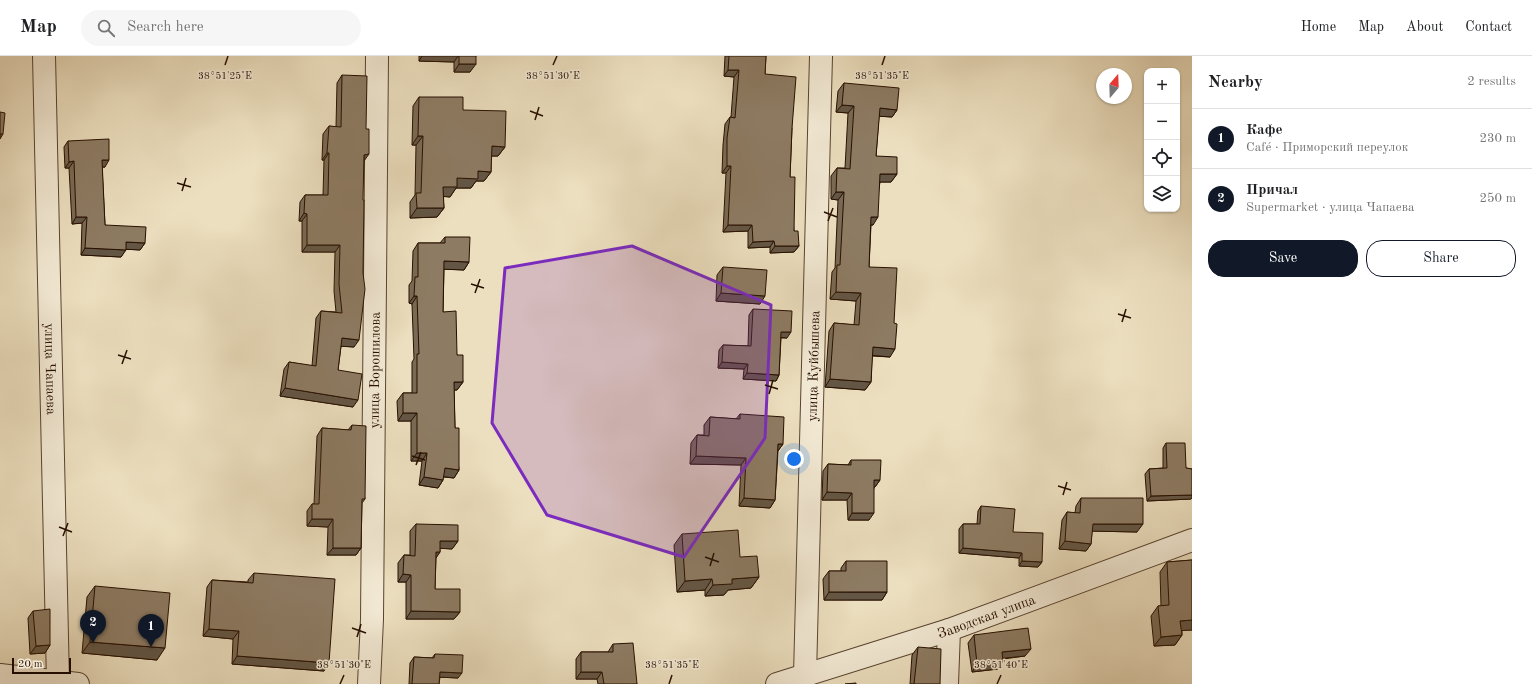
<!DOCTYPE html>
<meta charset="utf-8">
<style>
body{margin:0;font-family:"Old Standard TT",serif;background:#f6f6f6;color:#202124}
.controls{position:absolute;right:12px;top:12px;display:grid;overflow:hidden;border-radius:8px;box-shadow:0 1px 3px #0004}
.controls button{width:36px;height:36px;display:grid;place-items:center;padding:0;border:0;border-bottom:1px solid #e0e0e0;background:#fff;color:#202124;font:20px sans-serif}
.compass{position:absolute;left:1096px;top:12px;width:36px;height:36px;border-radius:50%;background:#fff;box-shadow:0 1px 3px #0004;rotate:19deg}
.scale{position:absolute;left:12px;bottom:10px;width:59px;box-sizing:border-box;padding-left:4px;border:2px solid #270f00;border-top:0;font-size:11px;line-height:14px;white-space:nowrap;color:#270f00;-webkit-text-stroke:3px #f3ead5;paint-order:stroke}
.you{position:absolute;left:794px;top:403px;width:14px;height:14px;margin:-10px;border:3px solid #fff;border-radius:50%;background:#1a73e8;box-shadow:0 0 0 6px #1a73e833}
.badge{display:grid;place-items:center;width:26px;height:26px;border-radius:50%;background:#111827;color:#fff;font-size:13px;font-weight:700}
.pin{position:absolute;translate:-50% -33px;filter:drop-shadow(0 1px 2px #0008)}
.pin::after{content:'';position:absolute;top:21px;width:14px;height:12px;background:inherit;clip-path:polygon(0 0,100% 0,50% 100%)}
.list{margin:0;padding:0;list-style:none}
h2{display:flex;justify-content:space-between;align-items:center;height:52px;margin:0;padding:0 16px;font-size:17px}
h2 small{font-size:13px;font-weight:400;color:#757577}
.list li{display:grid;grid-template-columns:26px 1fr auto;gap:12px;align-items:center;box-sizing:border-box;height:60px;padding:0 16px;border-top:1px solid #e0e0e0}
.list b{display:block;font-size:15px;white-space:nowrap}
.list p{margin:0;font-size:13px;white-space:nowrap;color:#757577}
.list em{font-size:13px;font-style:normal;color:#757577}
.actions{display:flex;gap:8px;padding:12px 16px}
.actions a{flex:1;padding:9px 0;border:1px solid #111827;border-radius:16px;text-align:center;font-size:14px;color:#111827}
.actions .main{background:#111827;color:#fff}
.icon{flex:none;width:22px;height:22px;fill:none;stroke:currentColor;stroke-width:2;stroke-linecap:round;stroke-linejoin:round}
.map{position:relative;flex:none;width:1192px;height:628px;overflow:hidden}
header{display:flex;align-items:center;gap:24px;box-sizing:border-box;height:56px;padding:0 20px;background:#fff;border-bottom:1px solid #e0e0e0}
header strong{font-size:19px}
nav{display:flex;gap:22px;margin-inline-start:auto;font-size:14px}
.search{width:280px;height:36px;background:#f6f6f6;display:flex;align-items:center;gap:10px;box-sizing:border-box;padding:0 14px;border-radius:22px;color:#757577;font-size:15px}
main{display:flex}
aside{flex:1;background:#fff}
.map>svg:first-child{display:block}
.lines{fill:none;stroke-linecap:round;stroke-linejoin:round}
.minor-casing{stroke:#584330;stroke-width:24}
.minor{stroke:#f3ead5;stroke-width:22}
.wall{fill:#796a55;stroke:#270f00}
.shaded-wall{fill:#635645;stroke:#270f00}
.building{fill:#8d7b63;stroke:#270f00}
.marked{fill:#7b2cbf;fill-opacity:0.2;stroke:#7b2cbf;stroke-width:3;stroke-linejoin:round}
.ticks{fill:none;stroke:#270f00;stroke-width:1.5}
.labels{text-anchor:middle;stroke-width:3;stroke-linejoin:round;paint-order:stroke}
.street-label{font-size:14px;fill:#270f00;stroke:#f3ead5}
.ticks-label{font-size:10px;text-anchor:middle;fill:#270f00;stroke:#f3ead5;stroke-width:3;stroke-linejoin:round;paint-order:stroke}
</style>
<header>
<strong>Map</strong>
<div class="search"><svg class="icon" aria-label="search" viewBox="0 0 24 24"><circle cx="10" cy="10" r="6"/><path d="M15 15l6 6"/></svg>Search here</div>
<nav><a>Home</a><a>Map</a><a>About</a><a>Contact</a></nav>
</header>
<main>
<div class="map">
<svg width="1192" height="628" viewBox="0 0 1192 628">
<rect width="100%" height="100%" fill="#ecdfbf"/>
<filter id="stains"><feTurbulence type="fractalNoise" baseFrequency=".005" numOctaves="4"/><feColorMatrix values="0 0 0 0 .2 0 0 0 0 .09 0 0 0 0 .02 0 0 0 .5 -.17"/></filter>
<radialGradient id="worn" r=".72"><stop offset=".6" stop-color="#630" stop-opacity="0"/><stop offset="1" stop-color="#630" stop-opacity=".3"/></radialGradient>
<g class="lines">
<g class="minor-casing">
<g id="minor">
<path id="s1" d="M 44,0 L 58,626"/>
<path d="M 0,619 L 78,628"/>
<path id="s2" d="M 805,619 L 821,0"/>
<path id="s3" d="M 369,628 L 372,563 L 377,0"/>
<path id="s4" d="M 777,628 L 949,574 L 1192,484"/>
<path d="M 947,628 L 949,574"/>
</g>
</g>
<use href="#minor" class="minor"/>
</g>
<g class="wall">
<path d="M 419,0 L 476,0 L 470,16 L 454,16 L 454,6 L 419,5 Z"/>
<path d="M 725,0 L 766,0 L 765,18 L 792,72 L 790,121 L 794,175 L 799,190 L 794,196 L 770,197 L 770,191 L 748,192 L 748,175 L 723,176 L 726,117 L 722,117 L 723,89 L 725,68 L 730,61 L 731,61 L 734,21 L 724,20 Z"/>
<path d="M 342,19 L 364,105 L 354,291 L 341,290 L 338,314 L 353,351 L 280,340 L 284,313 L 289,306 L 312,310 L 316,262 L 321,255 L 336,256 L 334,235 L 335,196 L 302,196 L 302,165 L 299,165 L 300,146 L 305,139 L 323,139 L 324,104 L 322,104 L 323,78 L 329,70 L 336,71 L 337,27 Z"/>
<path d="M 844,27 L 897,54 L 892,61 L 879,60 L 876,100 L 897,118 L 891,126 L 880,126 L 873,169 L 871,169 L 869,211 L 890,301 L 872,300 L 871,326 L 865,334 L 825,331 L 829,275 L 834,267 L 854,269 L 856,245 L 830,243 L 832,216 L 835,212 L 838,144 L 831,143 L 831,120 L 837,112 L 845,112 L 848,57 L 836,56 L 838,35 Z"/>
<path d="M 419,41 L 463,54 L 505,91 L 498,100 L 491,100 L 491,116 L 484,125 L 476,125 L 471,132 L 456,132 L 450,141 L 443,140 L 444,152 L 437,161 L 410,162 L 410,146 L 415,139 L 416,89 L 412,89 L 413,50 Z"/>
<path d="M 68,85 L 105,111 L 102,111 L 105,169 L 145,187 L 140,194 L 126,193 L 121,201 L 81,199 L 82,167 L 72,168 L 69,112 L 65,112 L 64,91 Z"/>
<path d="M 445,181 L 469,206 L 464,214 L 444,213 L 443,256 L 457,299 L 463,326 L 457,334 L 454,334 L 455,372 L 459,414 L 454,422 L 443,421 L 443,424 L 438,432 L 419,429 L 422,405 L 411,405 L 411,365 L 398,365 L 397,345 L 403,337 L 412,337 L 412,306 L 414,303 L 412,248 L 409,247 L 409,229 L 412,225 L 413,195 L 418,187 L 440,187 Z"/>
<path d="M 723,211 L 760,248 L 716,245 L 717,219 Z"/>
<path d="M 753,253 L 787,282 L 781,282 L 779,319 L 776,325 L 743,323 L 744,313 L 718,312 L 719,294 L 723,289 L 748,290 L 749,259 Z"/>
<path d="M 740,358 L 783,388 L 778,395 L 775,444 L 770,452 L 739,450 L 741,409 L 690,408 L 691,387 L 697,379 L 704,379 L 704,369 L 710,361 L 736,363 Z"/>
<path d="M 352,369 L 365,443 L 362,447 L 361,492 L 356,499 L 327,499 L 328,471 L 307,470 L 307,455 L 312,448 L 314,448 L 317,380 L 322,372 L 348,374 Z"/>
<path d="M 1166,387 L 1186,412 L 1192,413 L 1192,442 L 1191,443 L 1147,445 L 1145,418 L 1149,413 L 1163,412 L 1163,392 Z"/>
<path d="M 851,404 L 880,424 L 875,431 L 874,431 L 869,464 L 848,464 L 847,444 L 822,444 L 823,415 L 828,408 L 848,409 Z"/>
<path d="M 1081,442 L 1137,476 L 1092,475 L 1091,488 L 1086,495 L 1059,493 L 1062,464 L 1067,456 L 1075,457 L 1076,450 Z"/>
<path d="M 981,450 L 1013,476 L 1042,506 L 1038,511 L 1019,510 L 1019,502 L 959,497 L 959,473 L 963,468 L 977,468 L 978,455 Z"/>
<path d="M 416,468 L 458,485 L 452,493 L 440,492 L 440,496 L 436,502 L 435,533 L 460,556 L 454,563 L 406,563 L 406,526 L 398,526 L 398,507 L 404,499 L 410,499 L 410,475 Z"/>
<path d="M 682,478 L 740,501 L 759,521 L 751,532 L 728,534 L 724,539 L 705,540 L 705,534 L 677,536 L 674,489 Z"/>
<path d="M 1192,504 L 1192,574 L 1182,574 L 1182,579 L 1175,589 L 1154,590 L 1151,560 L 1158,550 L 1161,550 L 1160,516 L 1167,506 Z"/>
<path d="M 846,505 L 887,536 L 882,544 L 824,544 L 823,523 L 829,515 L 841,515 L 841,512 Z"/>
<path d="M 254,517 L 324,615 L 232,608 L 233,583 L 203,580 L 207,531 L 212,524 L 248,526 L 248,524 Z"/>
<path d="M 95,530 L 157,604 L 82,597 L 87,541 Z"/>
<path d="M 33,555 L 50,589 L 45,597 L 30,598 L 28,562 Z"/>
<path d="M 974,579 L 1025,600 L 1003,603 L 998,613 L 972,616 L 968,587 Z"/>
<path d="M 613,588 L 637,628 L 598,628 L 597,623 L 576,623 L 576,603 L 581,596 L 608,596 Z"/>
<path d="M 918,591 L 940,628 L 910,628 L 912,599 Z"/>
<path d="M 435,598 L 458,622 L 440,621 L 439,628 L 409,628 L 410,607 L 414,601 L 432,602 Z"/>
</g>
<g class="shaded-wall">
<path d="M 422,0 L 458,0 L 454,6 L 419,5 Z"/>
<path d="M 459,8 L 476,8 L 470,16 L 454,16 Z"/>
<path d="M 728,14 L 739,14 L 734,21 L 724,20 Z"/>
<path d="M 842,49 L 854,50 L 848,57 L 836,56 Z"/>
<path d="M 880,52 L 897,54 L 892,61 L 875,60 Z"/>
<path d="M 0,78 L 3,78 L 0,83 Z"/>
<path d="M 418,80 L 423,80 L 416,89 L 412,89 Z"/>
<path d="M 492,90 L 505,91 L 498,100 L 485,100 Z"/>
<path d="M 327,97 L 329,97 L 324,104 L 322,104 Z"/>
<path d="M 369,98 L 364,105 L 364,99 Z"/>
<path d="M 102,104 L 109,104 L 105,111 L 97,111 Z"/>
<path d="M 74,105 L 69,112 L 65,112 L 69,106 Z"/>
<path d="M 727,110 L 731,110 L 726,117 L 722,117 Z"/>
<path d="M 478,115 L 491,116 L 484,125 L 476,125 L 471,132 L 456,132 L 450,141 L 436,140 L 443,131 L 457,122 Z"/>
<path d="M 880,118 L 897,118 L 891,126 L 875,126 Z"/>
<path d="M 836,136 L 844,136 L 838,144 L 831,143 Z"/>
<path d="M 417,152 L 444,152 L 437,161 L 410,162 Z"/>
<path d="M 304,157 L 307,158 L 302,165 L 299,165 Z"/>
<path d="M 76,161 L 87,161 L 82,167 L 72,168 Z"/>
<path d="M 871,161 L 878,161 L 873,169 L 866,169 Z"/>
<path d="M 728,169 L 752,169 L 748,175 L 723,176 Z"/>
<path d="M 774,185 L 770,191 L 748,192 L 753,186 Z"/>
<path d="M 126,186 L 145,187 L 140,194 L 121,193 Z"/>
<path d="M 307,189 L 340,189 L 335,196 L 302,196 Z"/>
<path d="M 775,190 L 799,190 L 794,196 L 770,197 Z"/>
<path d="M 85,192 L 126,194 L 121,201 L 81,199 Z"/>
<path d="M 444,205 L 469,206 L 464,214 L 439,213 Z"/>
<path d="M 836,236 L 861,237 L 856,245 L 830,243 Z"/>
<path d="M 721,237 L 765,240 L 760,248 L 716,245 Z"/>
<path d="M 414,240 L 417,240 L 412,248 L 409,247 Z"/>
<path d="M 781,276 L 791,276 L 787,282 L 778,281 Z"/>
<path d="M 342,282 L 359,284 L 354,291 L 337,290 Z"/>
<path d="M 873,291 L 895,293 L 890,301 L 868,299 Z"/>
<path d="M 722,306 L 748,308 L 744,313 L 718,312 Z"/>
<path d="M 747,317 L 779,319 L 776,325 L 743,323 Z"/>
<path d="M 830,323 L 871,326 L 865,334 L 825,331 Z"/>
<path d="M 454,326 L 463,326 L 457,334 L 448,334 Z"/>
<path d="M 285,332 L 358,344 L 353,351 L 280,340 Z"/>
<path d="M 403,357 L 417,357 L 411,365 L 398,365 Z"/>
<path d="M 778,388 L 783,388 L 777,396 Z"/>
<path d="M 417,397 L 427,397 L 422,405 L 411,405 Z"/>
<path d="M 696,400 L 746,402 L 741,409 L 690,408 Z"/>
<path d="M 445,412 L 459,414 L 454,422 L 439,420 Z"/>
<path d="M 424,421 L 443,424 L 438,432 L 419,429 Z"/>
<path d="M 874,424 L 880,424 L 875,431 L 869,431 Z"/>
<path d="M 827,436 L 852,437 L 847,444 L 822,444 Z"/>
<path d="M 1192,439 L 1192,442 L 1191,443 L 1147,445 L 1151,440 Z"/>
<path d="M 744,442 L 775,444 L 770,452 L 739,450 Z"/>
<path d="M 852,457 L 874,457 L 869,464 L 848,464 Z"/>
<path d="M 312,463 L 333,463 L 328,471 L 307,470 Z"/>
<path d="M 1093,468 L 1143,468 L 1137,476 L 1087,475 Z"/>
<path d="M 440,485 L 458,485 L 452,493 L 435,492 Z"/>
<path d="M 1065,485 L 1091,488 L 1086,495 L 1059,493 Z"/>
<path d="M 333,492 L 361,492 L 356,499 L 327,499 Z"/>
<path d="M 963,492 L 1022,497 L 1019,502 L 959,497 Z"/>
<path d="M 436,496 L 440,496 L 435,503 Z"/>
<path d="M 1022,505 L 1042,506 L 1038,511 L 1019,510 Z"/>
<path d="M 403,518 L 411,519 L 406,526 L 398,526 Z"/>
<path d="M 759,521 L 751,532 L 728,534 L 724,539 L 705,540 L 713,529 L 732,523 Z"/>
<path d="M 712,523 L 705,534 L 677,536 L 685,525 Z"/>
<path d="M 829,536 L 887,536 L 882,544 L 824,544 Z"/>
<path d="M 411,555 L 460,556 L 454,563 L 406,563 Z"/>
<path d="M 1192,564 L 1192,574 L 1173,575 L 1180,565 Z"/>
<path d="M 209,573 L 239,575 L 233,583 L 203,580 Z"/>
<path d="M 1182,579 L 1175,589 L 1154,590 L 1161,581 Z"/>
<path d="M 90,586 L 165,592 L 157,604 L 82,597 Z"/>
<path d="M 50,589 L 45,597 L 30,598 L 36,590 Z"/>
<path d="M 1031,593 L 1025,600 L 997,603 L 1002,596 Z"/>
<path d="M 237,600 L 329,607 L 324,615 L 232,608 Z"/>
<path d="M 1003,605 L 998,613 L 972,616 L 977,608 Z"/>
<path d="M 440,616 L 462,617 L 458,622 L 436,621 Z"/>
<path d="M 581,616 L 602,616 L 597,623 L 576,623 Z"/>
</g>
<g class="building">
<rect x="459" y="0" width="17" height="8"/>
<path d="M 729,0 L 766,0 L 765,18 L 796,21 L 792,72 L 790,121 L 795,121 L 794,175 L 798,175 L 799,190 L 775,190 L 774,185 L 753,186 L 752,169 L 728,169 L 731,110 L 727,110 L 727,82 L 730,61 L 735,62 L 739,14 L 728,14 Z"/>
<path d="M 342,19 L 367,20 L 366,73 L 369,73 L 369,98 L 364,99 L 363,144 L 364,144 L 363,217 L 365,233 L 359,284 L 342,282 L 338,314 L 362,318 L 358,344 L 285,332 L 289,306 L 316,310 L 321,255 L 342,257 L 339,228 L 340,189 L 307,189 L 307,158 L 304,157 L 305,139 L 328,139 L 329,97 L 327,97 L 329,70 L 341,71 Z"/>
<path d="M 844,27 L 899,32 L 897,54 L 880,52 L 876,100 L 897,101 L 897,118 L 880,118 L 878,161 L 871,161 L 869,211 L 897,212 L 894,267 L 897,268 L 895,293 L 873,291 L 871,326 L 830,323 L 834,267 L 859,269 L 861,237 L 836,236 L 837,209 L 840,209 L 844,136 L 836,136 L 837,112 L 850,113 L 854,50 L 842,49 Z"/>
<path d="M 419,41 L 463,41 L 463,54 L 506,55 L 505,91 L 492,90 L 491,116 L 478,115 L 478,123 L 457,122 L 457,131 L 443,131 L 444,152 L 417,152 L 416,137 L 421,137 L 423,80 L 418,80 Z"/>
<path d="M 0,56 L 5,57 L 3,78 L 0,78 Z"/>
<path d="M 109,83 L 109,104 L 102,104 L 105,169 L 146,171 L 145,187 L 126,186 L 126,194 L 85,192 L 87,161 L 76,161 L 74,105 L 69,106 L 68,85 Z"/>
<path d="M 445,181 L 470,181 L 469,206 L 444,205 L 443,256 L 456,255 L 457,299 L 463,299 L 463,326 L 454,326 L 455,372 L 459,372 L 459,414 L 445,412 L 443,424 L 424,421 L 427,397 L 417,397 L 417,357 L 403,357 L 403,337 L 417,337 L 417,298 L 419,298 L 417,240 L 414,240 L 415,221 L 418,221 L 418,187 L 445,187 Z"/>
<path d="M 723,211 L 767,214 L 765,240 L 721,237 Z"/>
<path d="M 753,253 L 792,255 L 791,276 L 781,276 L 779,319 L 747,317 L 748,308 L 722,306 L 723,289 L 751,290 Z"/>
<path d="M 740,358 L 784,361 L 783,388 L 778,388 L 775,444 L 744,442 L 746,402 L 696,400 L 697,379 L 709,380 L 710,361 L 740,363 Z"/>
<path d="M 352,369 L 366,370 L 365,443 L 362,443 L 361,492 L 333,492 L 333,463 L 312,463 L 312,448 L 319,448 L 322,372 L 351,374 Z"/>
<path d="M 1166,387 L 1185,387 L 1186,412 L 1192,413 L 1192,439 L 1151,440 L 1149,413 L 1167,412 Z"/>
<path d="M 851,404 L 881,404 L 880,424 L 874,424 L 874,457 L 852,457 L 852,437 L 827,436 L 828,408 L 851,409 Z"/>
<path d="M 1081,442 L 1143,442 L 1143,468 L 1093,468 L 1091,488 L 1065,485 L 1067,456 L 1080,457 Z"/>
<path d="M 981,450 L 1015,453 L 1013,476 L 1043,477 L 1042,506 L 1022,505 L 1022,497 L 963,492 L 963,468 L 980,468 Z"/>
<path d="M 416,468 L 458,469 L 458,485 L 440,485 L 440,496 L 436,496 L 435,533 L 460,533 L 460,556 L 411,555 L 411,519 L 403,518 L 404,499 L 415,500 Z"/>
<path d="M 738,474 L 740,501 L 757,500 L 759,521 L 732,523 L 732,528 L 713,529 L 712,523 L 685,525 L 682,478 Z"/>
<path d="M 1192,504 L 1192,564 L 1180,565 L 1182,579 L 1161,581 L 1158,550 L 1169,549 L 1167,506 Z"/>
<path d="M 846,505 L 887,505 L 887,536 L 829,536 L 829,515 L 846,515 Z"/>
<path d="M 254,517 L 335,523 L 329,607 L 237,600 L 239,575 L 209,573 L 212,524 L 253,527 Z"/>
<path d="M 95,530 L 170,537 L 165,592 L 90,586 Z"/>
<path d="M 50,553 L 50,589 L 36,590 L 33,555 Z"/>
<path d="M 1028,572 L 1031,593 L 1002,596 L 1003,605 L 977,608 L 974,579 Z"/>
<path d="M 633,587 L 637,628 L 604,628 L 602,616 L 581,616 L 581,596 L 613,596 L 613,588 Z"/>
<path d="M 918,591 L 941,593 L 940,628 L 914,628 Z"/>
<path d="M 435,598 L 463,599 L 462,617 L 440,616 L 439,628 L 412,628 L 414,601 L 434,602 Z"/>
<path d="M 856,627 L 856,628 L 845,628 Z"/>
</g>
<path class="marked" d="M 632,190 L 771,249 L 765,382 L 684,501 L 547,459 L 492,367 L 505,212 Z"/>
<path class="ticks" d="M 225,9 L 228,0M 553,9 L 557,0M 882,9 L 885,0M 530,55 L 543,60M 535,64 L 539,51M 177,127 L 191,131M 182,135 L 186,122M 824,156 L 837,161M 828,165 L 833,152M 471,228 L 484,232M 475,237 L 480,223M 1118,258 L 1131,262M 1122,266 L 1126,253M 118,299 L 131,303M 122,308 L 127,294M 765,329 L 778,333M 769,338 L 773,324M 412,400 L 425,404M 416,409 L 421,396M 1058,430 L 1071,434M 1063,439 L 1067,426M 59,471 L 72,476M 63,480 L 68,467M 705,501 L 719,506M 710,510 L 714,497M 352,572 L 366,577M 357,581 L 361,568M 340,628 L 344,619M 669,628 L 672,619M 997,628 L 1001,619"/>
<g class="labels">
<g class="street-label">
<text dy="5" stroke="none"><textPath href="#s2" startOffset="309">улица Куйбышева</textPath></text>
<text dy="5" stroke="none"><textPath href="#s1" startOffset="313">улица Чапаева</textPath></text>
<text dy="5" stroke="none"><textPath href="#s3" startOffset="314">улица Ворошилова</textPath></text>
<text dy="5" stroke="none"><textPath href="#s4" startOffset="220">Заводская улица</textPath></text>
</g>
</g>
<g class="ticks-label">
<text x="225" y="23">38°51'25"E</text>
<text x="553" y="23">38°51'30"E</text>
<text x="882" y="23">38°51'35"E</text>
<text x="344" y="612">38°51'30"E</text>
<text x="672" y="612">38°51'35"E</text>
<text x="1001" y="612">38°51'40"E</text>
</g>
<rect width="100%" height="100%" filter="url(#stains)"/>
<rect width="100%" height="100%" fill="url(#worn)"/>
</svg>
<div class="controls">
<button>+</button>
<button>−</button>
<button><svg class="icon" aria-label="locate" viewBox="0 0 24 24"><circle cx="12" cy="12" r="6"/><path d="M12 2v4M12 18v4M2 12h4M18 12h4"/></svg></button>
<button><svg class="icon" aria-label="layers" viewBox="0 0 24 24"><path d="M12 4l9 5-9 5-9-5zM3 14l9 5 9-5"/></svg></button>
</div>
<svg class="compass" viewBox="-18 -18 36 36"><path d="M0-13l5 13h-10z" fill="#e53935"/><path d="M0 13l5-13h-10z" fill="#757577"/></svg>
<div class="scale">20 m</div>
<div class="you"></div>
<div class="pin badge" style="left:151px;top:591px">1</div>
<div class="pin badge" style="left:93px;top:587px">2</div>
</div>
<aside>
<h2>Nearby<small>2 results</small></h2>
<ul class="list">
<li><span class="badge">1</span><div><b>Кафе</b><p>Café · Приморский переулок</p></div><em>230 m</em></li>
<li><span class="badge">2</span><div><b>Причал</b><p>Supermarket · улица Чапаева</p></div><em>250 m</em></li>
</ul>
<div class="actions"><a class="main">Save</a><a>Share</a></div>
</aside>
</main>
